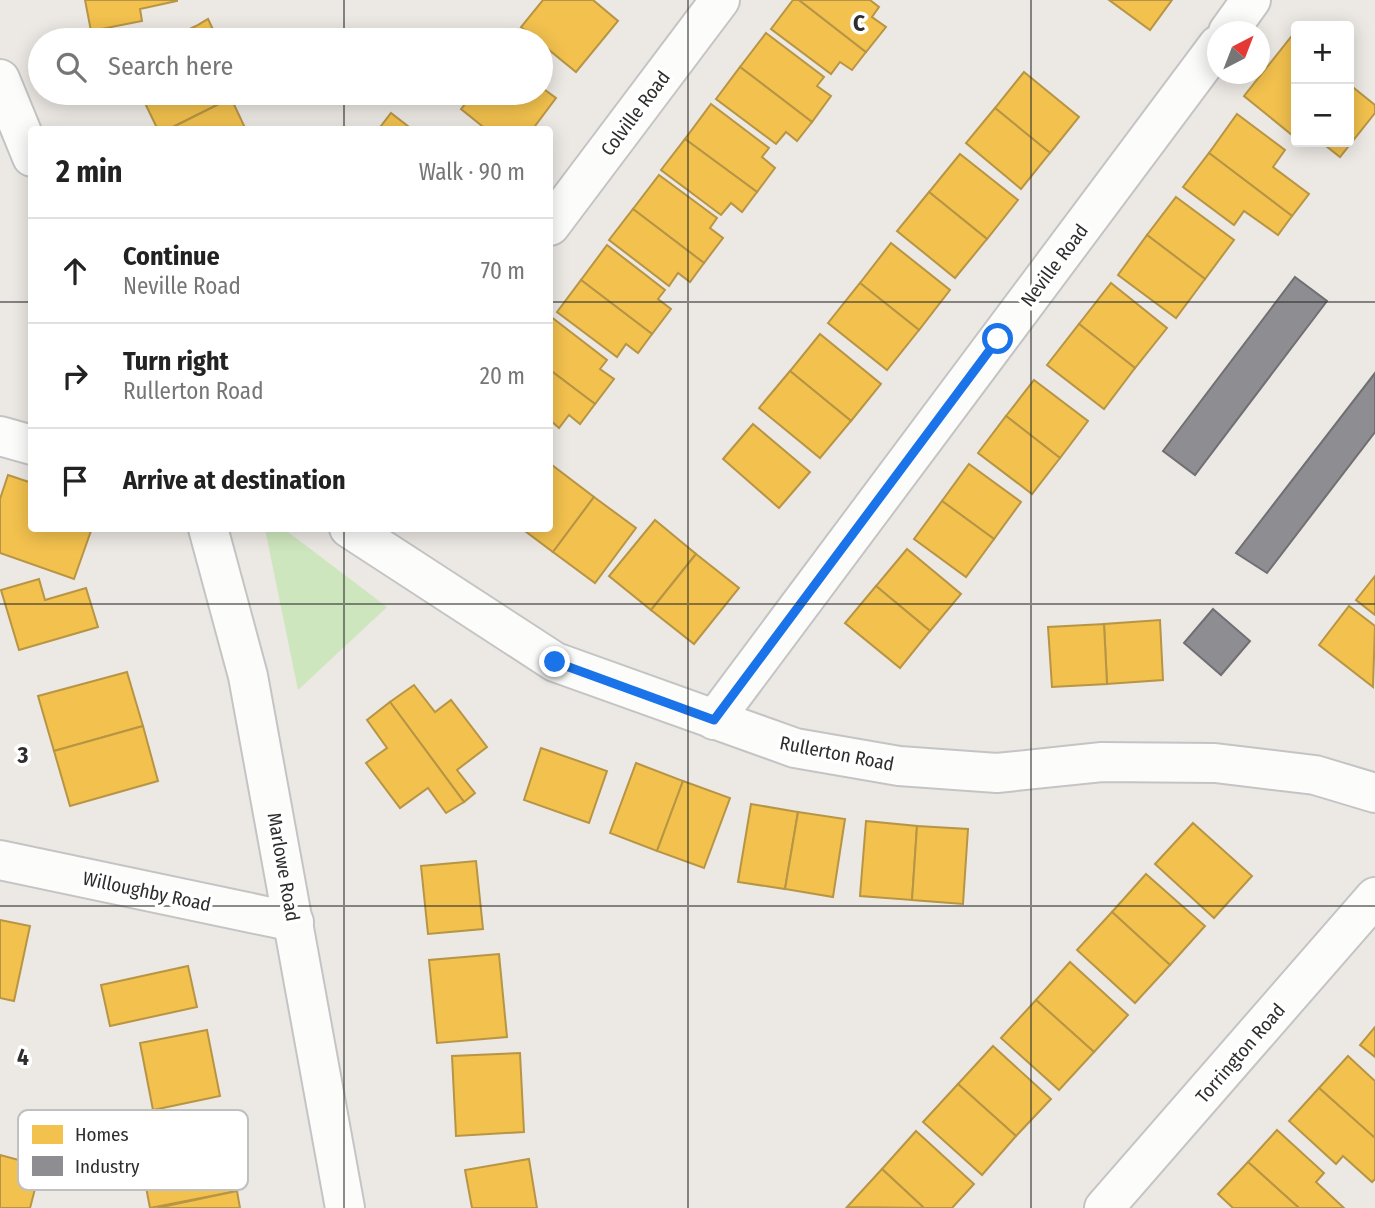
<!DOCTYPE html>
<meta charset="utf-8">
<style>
body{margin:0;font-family:"Fira Sans Condensed",sans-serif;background:#f6f6f6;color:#222}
.controls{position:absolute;right:21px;top:21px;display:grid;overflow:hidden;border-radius:7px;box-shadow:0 4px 18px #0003}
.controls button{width:63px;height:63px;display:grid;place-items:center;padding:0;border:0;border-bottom:2px solid #e0e0e0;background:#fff;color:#222;font:35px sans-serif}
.compass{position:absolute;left:1207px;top:21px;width:63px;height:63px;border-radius:50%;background:#fff;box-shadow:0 4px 18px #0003;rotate:42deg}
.stop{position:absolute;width:21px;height:21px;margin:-16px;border:5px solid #1a73e8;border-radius:50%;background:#fff}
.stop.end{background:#1a73e8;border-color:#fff;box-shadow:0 2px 7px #0008}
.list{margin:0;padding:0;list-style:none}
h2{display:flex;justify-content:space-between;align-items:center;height:91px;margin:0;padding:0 28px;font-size:30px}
h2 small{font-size:23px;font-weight:400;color:#767676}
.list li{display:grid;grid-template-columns:46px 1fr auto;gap:21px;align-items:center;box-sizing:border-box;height:105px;padding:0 28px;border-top:2px solid #e0e0e0}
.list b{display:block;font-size:26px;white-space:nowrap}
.list p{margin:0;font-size:23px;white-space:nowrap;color:#767676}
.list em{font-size:23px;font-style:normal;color:#767676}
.icon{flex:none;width:38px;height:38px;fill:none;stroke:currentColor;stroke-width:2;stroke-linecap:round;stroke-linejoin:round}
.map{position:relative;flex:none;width:1375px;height:1208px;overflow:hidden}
.search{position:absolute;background:#fff;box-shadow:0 4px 18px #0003;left:28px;top:28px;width:525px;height:77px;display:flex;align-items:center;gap:18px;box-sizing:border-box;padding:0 24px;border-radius:38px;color:#767676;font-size:26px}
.panel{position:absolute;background:#fff;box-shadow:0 4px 18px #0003;left:28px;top:126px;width:525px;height:406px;border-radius:7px}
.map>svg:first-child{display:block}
.green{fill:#cee6be}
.homes{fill:#f2c14e;stroke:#b79544;stroke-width:2}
.industry{fill:#8d8d92;stroke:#707074;stroke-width:2}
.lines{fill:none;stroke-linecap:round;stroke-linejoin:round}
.minor-casing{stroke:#c5c4c5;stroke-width:42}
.tertiary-casing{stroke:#c5c4c5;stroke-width:42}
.minor{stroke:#fcfcfb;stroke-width:38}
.tertiary{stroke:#fcfcfb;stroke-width:38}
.route{stroke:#1a73e8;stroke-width:9}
.grid{fill:none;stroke:#2e2e2e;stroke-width:2;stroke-opacity:0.55}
.labels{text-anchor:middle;stroke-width:7;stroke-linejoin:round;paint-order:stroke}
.street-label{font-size:19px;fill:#2e2e2e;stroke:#fff}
.key{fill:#fff;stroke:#c0c0c0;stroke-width:2}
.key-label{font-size:19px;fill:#2e2e2e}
.grid-label{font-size:23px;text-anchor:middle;font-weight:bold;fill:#2e2e2e;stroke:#fff;stroke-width:7;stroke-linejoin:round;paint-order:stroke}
</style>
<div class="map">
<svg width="1375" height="1208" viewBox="0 0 1375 1208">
<rect width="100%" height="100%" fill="#ece8e4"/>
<path class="green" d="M 265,529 L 284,529 L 387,607 L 298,690 Z"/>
<g class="homes">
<path d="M 85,0 L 177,0 L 177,1 L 140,9 L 142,21 L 91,31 Z"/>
<path d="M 543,0 L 593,0 L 618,21 L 576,72 L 521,27 Z"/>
<path d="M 793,0 L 799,0 L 866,52 L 852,70 L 840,62 L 831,74 L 771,29 Z"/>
<path d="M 799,0 L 870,0 L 879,7 L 872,17 L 886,27 L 866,52 Z"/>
<path d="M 1109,0 L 1172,0 L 1150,30 Z"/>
<path d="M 208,19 L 218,40 L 166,40 L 196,26 Z"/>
<path d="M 766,33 L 824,77 L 817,86 L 831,96 L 812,122 L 740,67 Z"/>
<path d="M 1291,37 L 1296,41 L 1296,130 L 1292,135 L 1244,96 Z"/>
<path d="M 740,67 L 812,122 L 797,141 L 786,132 L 776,144 L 716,99 Z"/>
<path d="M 1024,72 L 1079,117 L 1050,153 L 995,108 Z"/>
<path d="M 1349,84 L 1375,105 L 1375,113 L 1340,157 L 1321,142 L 1349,142 Z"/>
<path d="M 541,87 L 556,98 L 532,130 L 487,130 L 461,109 L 474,93 L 541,93 Z"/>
<path d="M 140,93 L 228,93 L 231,98 L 167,130 L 158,130 Z"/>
<path d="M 231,98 L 246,130 L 167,130 Z"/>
<path d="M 711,104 L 769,148 L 762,157 L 775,168 L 757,192 L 685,139 Z"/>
<path d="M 995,108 L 1050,153 L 1021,189 L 966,143 Z"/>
<path d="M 391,113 L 413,130 L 378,130 Z"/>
<path d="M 1237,114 L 1285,150 L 1273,167 L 1309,194 L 1292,216 L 1209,153 Z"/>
<path d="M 685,139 L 757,192 L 742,212 L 731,203 L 721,215 L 661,170 Z"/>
<path d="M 1209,153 L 1292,216 L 1278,235 L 1244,211 L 1234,225 L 1183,187 Z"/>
<path d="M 960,154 L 1018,200 L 987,239 L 929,192 Z"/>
<path d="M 659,175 L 717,218 L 710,228 L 723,238 L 704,263 L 633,209 Z"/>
<path d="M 929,192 L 987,239 L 955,278 L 897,231 Z"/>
<path d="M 1176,197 L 1234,240 L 1205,279 L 1147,235 Z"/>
<path d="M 633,209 L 704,263 L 690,282 L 678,273 L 669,286 L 609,240 Z"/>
<path d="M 1147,235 L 1205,279 L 1176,318 L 1118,275 Z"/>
<path d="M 891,243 L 950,290 L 919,330 L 860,283 Z"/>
<path d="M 607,245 L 665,290 L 658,299 L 671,309 L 652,334 L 581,280 Z"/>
<path d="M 581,280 L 652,334 L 638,353 L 626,344 L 617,357 L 557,312 Z"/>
<path d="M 860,283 L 919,330 L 887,370 L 828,323 Z"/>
<path d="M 1111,283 L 1167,328 L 1135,368 L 1079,324 Z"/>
<path d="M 550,316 L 607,360 L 600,369 L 614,379 L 595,404 L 550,370 Z"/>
<path d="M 1079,324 L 1135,368 L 1104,409 L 1047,365 Z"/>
<path d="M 820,334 L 881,384 L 851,421 L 790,371 Z"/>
<path d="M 550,370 L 595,404 L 580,424 L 569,415 L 559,428 L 550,420 Z"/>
<path d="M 790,371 L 851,421 L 820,458 L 759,408 Z"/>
<path d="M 1034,380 L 1088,421 L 1060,458 L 1006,416 Z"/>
<path d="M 1006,416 L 1060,458 L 1032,494 L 978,453 Z"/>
<path d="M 753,424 L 810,472 L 779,508 L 723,459 Z"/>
<path d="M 969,464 L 1021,502 L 994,539 L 942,501 Z"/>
<path d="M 552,465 L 594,497 L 553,552 L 521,528 L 550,528 Z"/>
<path d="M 8,475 L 32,483 L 32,528 L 92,528 L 74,579 L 0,553 L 0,499 Z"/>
<path d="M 594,497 L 636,528 L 595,583 L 553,552 Z"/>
<path d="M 942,501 L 994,539 L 966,577 L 914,539 Z"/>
<path d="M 655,520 L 696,554 L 651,610 L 609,576 Z"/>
<path d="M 907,549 L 961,594 L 930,631 L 876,586 Z"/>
<path d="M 696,554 L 739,588 L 694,644 L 651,610 Z"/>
<path d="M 1375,576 L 1375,615 L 1356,600 Z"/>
<path d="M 39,579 L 45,600 L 86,588 L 98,627 L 19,650 L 1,590 Z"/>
<path d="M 876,586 L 930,631 L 900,668 L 845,623 Z"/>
<path d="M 1349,606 L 1375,626 L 1373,687 L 1319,645 Z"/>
<path d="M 1160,620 L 1163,680 L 1107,684 L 1104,624 Z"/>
<path d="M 1104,624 L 1107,684 L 1052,687 L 1048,627 Z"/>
<path d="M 127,672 L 143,726 L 54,751 L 38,696 Z"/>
<path d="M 414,685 L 435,712 L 451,700 L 487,747 L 457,770 L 475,793 L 464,802 L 390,702 Z"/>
<path d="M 390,702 L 464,802 L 446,813 L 428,788 L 400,808 L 366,763 L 387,748 L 367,720 Z"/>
<path d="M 143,726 L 158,781 L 70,806 L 54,751 Z"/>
<path d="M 541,748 L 607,771 L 589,823 L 524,800 Z"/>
<path d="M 636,763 L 683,781 L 657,851 L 610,833 Z"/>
<path d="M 683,781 L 730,798 L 704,868 L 657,851 Z"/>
<path d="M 751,804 L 798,812 L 785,889 L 738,882 Z"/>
<path d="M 798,812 L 845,819 L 833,897 L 785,889 Z"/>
<path d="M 866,821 L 917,826 L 912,900 L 860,896 Z"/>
<path d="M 1193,823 L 1252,876 L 1214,918 L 1155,864 Z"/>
<path d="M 917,826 L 968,829 L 963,904 L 912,900 Z"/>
<path d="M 476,861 L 483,929 L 428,934 L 421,866 Z"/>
<path d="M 1146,874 L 1205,926 L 1170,965 L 1112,912 Z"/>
<path d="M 1112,912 L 1170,965 L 1135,1003 L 1077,950 Z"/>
<path d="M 0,920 L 30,926 L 14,1001 L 0,998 Z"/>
<path d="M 499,954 L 507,1037 L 437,1043 L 429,960 Z"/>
<path d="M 1070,962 L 1128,1015 L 1094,1052 L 1036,1000 Z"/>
<path d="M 188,966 L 197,1007 L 110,1026 L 101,985 Z"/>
<path d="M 1036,1000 L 1094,1052 L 1059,1090 L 1001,1038 Z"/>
<path d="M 1375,1027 L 1375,1057 L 1360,1045 Z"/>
<path d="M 207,1030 L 220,1096 L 153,1110 L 140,1043 Z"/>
<path d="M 993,1046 L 1051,1099 L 1016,1136 L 958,1084 Z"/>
<path d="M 520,1053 L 524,1132 L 456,1136 L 452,1056 Z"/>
<path d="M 1348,1056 L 1375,1081 L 1375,1138 L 1319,1088 Z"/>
<path d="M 958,1084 L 1016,1136 L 982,1175 L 923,1122 Z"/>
<path d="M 1319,1088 L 1375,1138 L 1375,1179 L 1372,1182 L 1343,1156 L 1336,1164 L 1289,1121 Z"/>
<path d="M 1277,1130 L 1324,1173 L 1316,1182 L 1344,1208 L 1299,1208 L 1248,1162 Z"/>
<path d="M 916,1131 L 974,1184 L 952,1208 L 924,1208 L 882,1169 Z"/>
<path d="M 226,1138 L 237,1191 L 150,1208 L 140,1156 Z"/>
<path d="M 0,1155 L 41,1166 L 30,1208 L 0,1208 Z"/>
<path d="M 529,1159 L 537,1208 L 472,1208 L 465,1170 Z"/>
<path d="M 1248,1162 L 1299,1208 L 1233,1208 L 1218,1194 Z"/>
<path d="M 882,1169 L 924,1208 L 847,1207 Z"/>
<path d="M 237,1191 L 240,1208 L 157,1208 Z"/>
</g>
<g class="industry">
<path d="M 1295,277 L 1327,301 L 1195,475 L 1163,451 Z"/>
<path d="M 1375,373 L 1375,432 L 1267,573 L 1236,553 Z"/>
<path d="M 1213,609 L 1250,641 L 1221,675 L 1184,643 Z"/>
</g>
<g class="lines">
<g class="minor-casing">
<g id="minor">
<path d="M 1228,32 L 1251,0"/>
<path d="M 550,226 L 720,0"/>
<path d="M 0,436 L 32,445"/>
<path d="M 349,528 L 555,662 L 795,748 L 899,766 L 997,773 L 1102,762 L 1215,763 L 1315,775 L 1375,793"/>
<path d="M 714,720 L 1218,45"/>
<path d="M 0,860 L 294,922"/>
</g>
</g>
<g class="tertiary-casing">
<g id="tertiary">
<path d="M 0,79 L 32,157"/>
<path d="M 208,528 L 248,676 L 345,1208"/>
<path d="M 1104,1208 L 1375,897"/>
</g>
</g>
<use href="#minor" class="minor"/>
<use href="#tertiary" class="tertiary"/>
</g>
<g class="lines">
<path class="route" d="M 555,662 L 714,720 L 998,339"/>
</g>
<path class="grid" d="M 344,0 L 344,40M 688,0 L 688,1208M 1031,0 L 1031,1208M 344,93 L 344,130M 0,302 L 32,302M 550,302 L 1375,302M 344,528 L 344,1208M 0,604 L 1375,604M 0,906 L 1375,906"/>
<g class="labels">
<g class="street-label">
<text transform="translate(635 113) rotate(-53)" y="7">Colville Road</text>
<text transform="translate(1054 265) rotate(-53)" y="7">Neville Road</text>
<text transform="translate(837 753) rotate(11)" y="7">Rullerton Road</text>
<text transform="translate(284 867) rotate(80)" y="7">Marlowe Road</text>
<text transform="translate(147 891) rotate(12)" y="7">Willoughby Road</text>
<text transform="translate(1240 1053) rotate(-49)" y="7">Torrington Road</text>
</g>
</g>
<rect x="18" y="1110" width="230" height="80" rx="10" class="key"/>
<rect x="32" y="1125" width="31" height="19" fill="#f2c14e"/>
<rect x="32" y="1156" width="31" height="20" fill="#8d8d92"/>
<g class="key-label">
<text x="75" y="1141">Homes</text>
<text x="75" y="1173">Industry</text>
</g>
<g class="grid-label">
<text x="859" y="31">C</text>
<text x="23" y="763">3</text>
<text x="23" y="1065">4</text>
</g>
</svg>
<div class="controls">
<button>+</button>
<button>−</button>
</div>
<svg class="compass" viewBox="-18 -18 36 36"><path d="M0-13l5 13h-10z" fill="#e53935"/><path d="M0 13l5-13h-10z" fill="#767676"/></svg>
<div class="stop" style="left:998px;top:339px"></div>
<div class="stop end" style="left:555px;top:662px"></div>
<div class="search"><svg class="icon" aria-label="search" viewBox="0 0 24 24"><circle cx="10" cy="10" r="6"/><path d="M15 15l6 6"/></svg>Search here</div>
<section class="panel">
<h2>2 min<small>Walk · 90 m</small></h2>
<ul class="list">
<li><svg class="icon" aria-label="ahead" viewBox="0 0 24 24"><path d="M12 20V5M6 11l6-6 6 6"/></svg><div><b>Continue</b><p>Neville Road</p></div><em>70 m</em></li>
<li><svg class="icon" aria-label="right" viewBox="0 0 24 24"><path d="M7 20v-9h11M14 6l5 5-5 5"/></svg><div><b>Turn right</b><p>Rullerton Road</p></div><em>20 m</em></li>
<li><svg class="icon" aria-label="arrive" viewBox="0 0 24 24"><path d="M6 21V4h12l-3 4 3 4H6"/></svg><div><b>Arrive at destination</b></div></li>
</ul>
</section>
</div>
